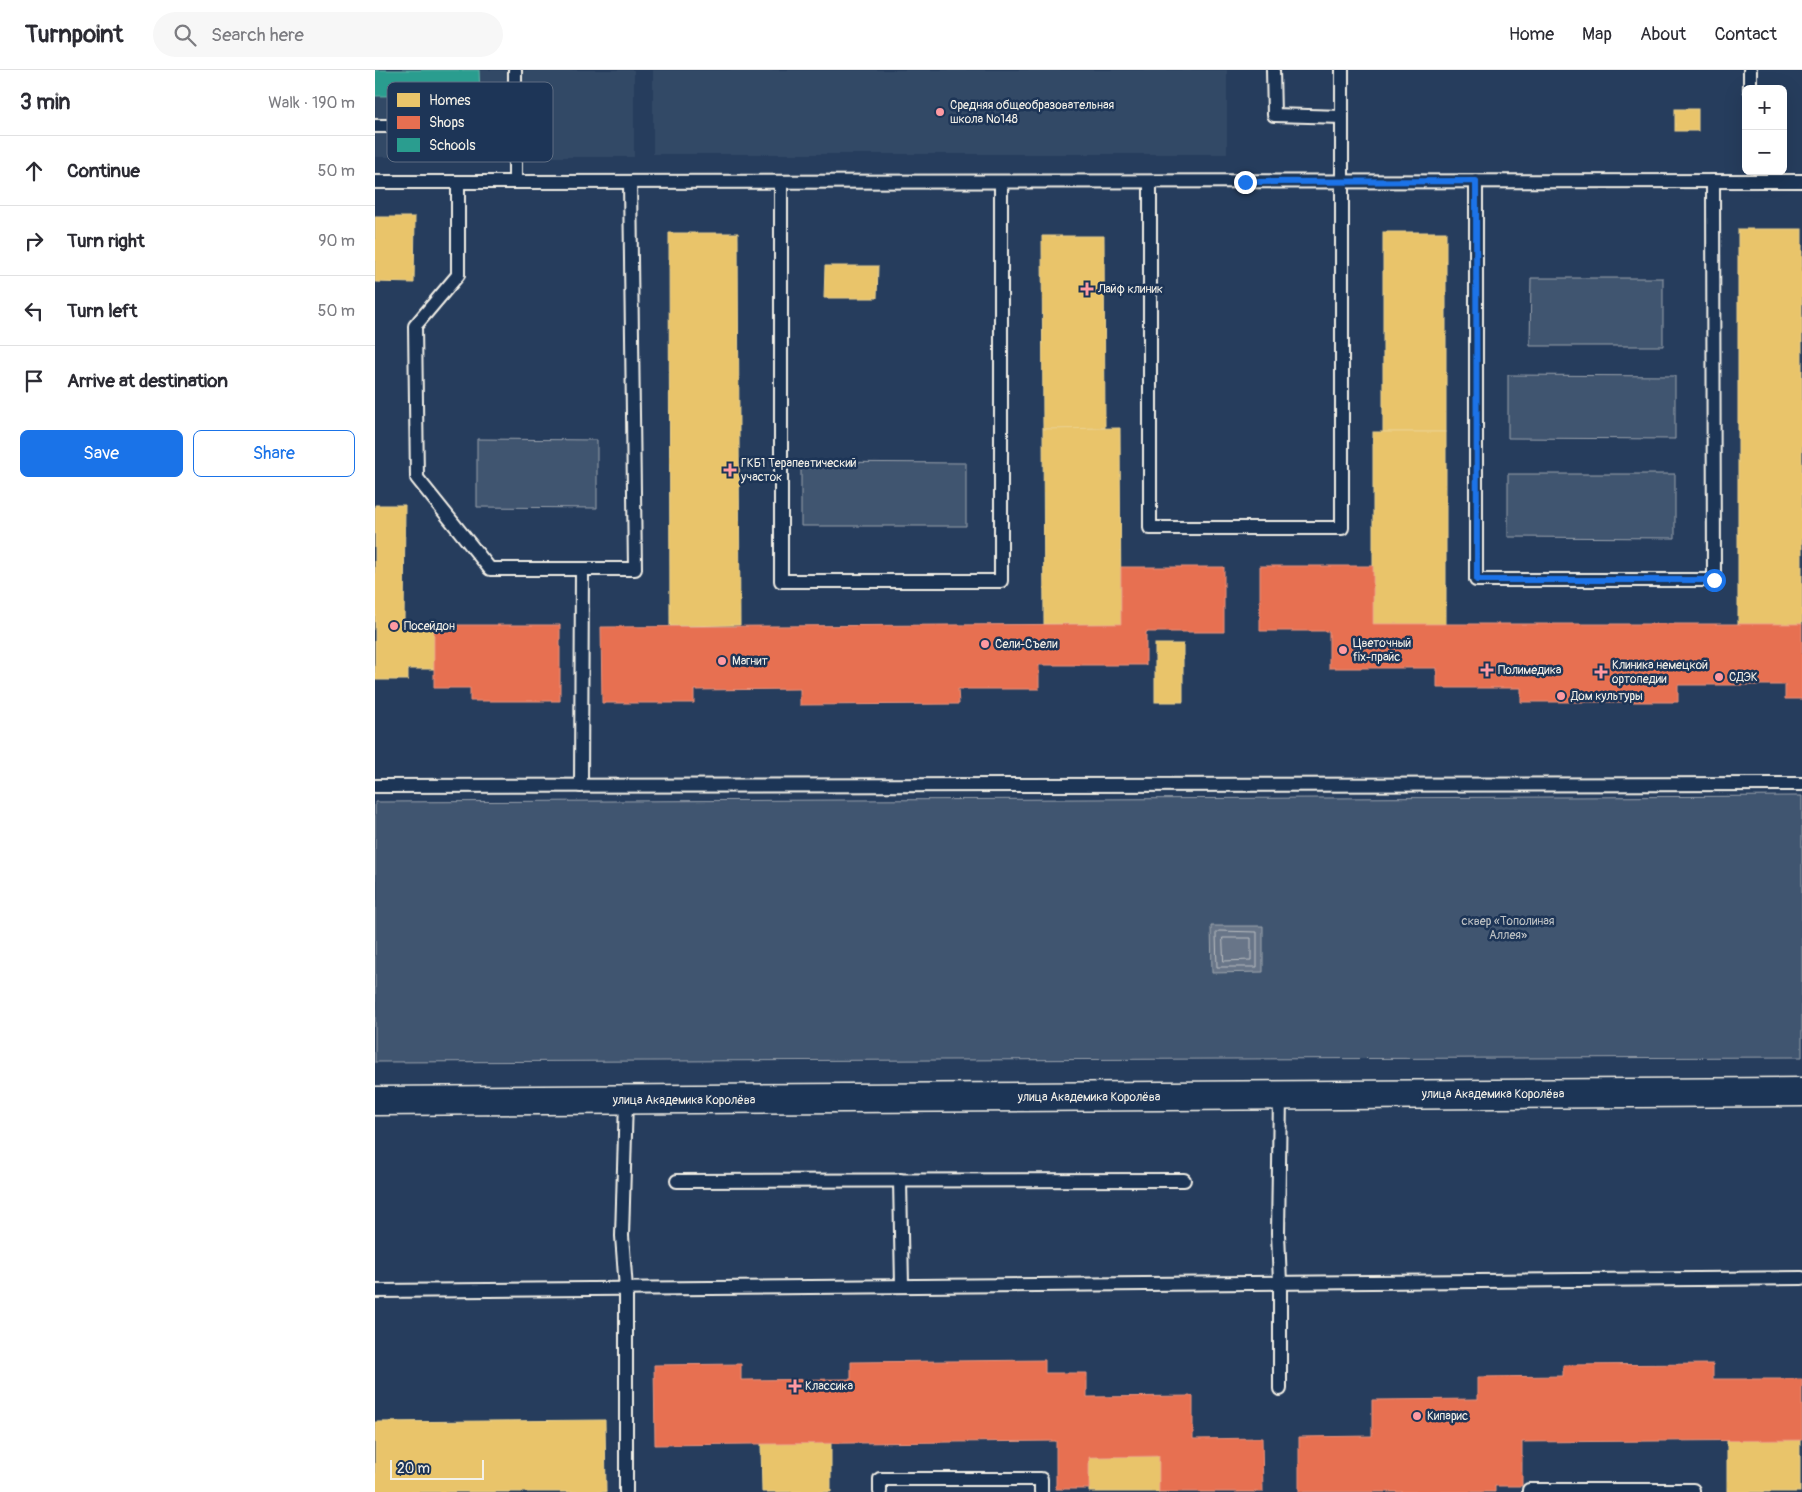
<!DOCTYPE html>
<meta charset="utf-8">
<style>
body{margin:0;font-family:Pangolin,sans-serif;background:#f7f7f7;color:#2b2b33}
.controls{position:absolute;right:15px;top:15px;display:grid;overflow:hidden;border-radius:8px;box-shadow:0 5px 20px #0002}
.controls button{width:45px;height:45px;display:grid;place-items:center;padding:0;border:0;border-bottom:1px solid #e1e1e2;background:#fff;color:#2b2b33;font:25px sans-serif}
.scale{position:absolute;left:15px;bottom:12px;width:94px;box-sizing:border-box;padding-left:5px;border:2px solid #f4f1e8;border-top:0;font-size:14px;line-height:18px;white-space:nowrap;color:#f4f1e8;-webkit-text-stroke:4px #1d3557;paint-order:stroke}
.stop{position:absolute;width:15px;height:15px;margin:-11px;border:4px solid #1a73e8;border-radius:50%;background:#fff}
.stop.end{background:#1a73e8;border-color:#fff;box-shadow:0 1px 5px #0008}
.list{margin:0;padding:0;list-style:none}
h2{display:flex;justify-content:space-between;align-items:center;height:65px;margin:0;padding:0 20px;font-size:21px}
h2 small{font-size:16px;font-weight:400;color:#7c7c81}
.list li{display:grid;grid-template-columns:32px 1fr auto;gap:15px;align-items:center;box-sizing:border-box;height:70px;padding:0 20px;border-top:1px solid #e1e1e2}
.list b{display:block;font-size:19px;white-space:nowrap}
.list em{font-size:16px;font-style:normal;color:#7c7c81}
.actions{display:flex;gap:10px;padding:15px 20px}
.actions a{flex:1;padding:11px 0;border:1px solid #1a73e8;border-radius:8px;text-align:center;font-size:18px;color:#1a73e8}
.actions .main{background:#1a73e8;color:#fff}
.icon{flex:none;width:28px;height:28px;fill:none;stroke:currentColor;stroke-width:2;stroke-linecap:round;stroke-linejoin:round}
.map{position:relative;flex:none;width:1427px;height:1422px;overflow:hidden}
header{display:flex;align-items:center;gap:30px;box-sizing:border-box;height:70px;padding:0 25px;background:#fff;border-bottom:1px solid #e1e1e2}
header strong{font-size:24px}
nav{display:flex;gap:28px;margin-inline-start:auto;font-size:18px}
.search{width:350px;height:45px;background:#f7f7f7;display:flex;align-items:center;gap:12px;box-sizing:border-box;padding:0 18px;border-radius:28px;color:#7c7c81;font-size:19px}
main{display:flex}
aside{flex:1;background:#fff}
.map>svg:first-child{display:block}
.built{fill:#334966}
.green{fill:#40546f;stroke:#9aa2ac}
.water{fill:#677588;stroke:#9fa7ae}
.homes{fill:#e9c46a;stroke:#ecd290}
.shops{fill:#e76f51;stroke:#eb967e}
.schools{fill:#2a9d8f;stroke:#67b6aa}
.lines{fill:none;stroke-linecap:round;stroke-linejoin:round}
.shore{stroke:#bcbfc2;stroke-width:1}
.lane-casing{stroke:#f4f1e8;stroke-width:16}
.secondary-casing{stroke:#f4f1e8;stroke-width:31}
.lane{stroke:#1d3557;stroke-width:12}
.secondary{stroke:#1d3557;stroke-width:28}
.route{stroke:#1a73e8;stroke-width:6}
.poi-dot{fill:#ff9aa2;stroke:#1d3557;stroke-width:2}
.labels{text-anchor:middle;stroke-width:5;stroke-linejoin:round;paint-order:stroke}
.poi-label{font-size:12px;fill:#f4f1e8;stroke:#1d3557;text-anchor:start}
.park-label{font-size:12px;fill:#bec2c4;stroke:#1d3557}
.street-label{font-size:12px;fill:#f4f1e8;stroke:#1d3557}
.key{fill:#1d3557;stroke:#5e6d82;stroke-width:1}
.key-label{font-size:14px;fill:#f4f1e8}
</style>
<header>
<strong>Turnpoint</strong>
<div class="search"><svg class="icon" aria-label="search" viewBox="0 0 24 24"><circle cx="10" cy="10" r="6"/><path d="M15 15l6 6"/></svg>Search here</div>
<nav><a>Home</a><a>Map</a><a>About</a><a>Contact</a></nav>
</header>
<main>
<aside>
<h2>3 min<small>Walk · 190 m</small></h2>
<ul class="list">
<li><svg class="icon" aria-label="ahead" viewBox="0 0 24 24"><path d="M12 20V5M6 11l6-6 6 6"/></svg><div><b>Continue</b></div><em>50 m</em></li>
<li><svg class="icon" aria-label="right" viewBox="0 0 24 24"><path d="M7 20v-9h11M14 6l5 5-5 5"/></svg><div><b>Turn right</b></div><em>90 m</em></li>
<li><svg class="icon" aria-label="left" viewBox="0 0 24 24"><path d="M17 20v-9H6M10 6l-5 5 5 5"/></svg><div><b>Turn left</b></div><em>50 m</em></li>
<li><svg class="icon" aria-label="arrive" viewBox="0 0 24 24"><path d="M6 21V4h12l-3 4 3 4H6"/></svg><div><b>Arrive at destination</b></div></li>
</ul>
<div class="actions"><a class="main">Save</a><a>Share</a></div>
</aside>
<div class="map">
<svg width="1427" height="1422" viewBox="0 0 1427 1422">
<rect width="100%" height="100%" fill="#263d5d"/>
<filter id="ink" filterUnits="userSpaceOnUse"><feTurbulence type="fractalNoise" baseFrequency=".02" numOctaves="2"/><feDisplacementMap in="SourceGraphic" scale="10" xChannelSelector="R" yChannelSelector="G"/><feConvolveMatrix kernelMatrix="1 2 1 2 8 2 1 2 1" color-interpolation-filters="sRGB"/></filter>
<g filter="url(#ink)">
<g class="built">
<rect x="0" y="0" width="259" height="87"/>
<rect x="278" y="0" width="574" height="84"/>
</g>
<g class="green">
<path d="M 1156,208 L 1288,208 L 1288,276 L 1155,276 Z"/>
<path d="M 1133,305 L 1300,306 L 1300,369 L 1133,368 Z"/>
<path d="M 102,369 L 222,370 L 222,438 L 102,437 Z"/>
<path d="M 426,392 L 591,393 L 591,456 L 426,456 Z"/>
<path d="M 1133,404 L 1300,404 L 1300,468 L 1133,467 Z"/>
<path d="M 1427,726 L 1427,987 L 0,992 L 0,732 Z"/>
</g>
<path class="water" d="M 836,856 L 888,856 L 888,902 L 837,903 Z"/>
<g class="homes">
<rect x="1300" y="39" width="23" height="22"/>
<path d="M 0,147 L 40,147 L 39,213 L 0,212 Z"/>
<rect x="1363" y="159" width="64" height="395"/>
<rect x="1008" y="162" width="63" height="200"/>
<path d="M 294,163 L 363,163 L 365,555 L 295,556 Z"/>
<path d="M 667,166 L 729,166 L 730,358 L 668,359 Z"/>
<path d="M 450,196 L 503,196 L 502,228 L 449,228 Z"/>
<path d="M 745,358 L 746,554 L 669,554 L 668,359 Z"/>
<rect x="998" y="362" width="73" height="192"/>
<path d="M 0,435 L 30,435 L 29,555 L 59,555 L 59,599 L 33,599 L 33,610 L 0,610 Z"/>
<rect x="780" y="574" width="28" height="58"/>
<path d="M 230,1350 L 231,1422 L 0,1422 L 0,1352 Z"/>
<rect x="1352" y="1370" width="73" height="52"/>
<path d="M 456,1373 L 456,1422 L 387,1422 L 386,1374 Z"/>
<path d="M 784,1386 L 784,1422 L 714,1422 L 714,1387 Z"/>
</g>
<g class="shops">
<path d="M 885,496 L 998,496 L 998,554 L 1427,554 L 1427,629 L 1410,629 L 1410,615 L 1303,615 L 1303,632 L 1146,632 L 1146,618 L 1062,618 L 1062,598 L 954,598 L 954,561 L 885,561 Z"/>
<path d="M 746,497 L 849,497 L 849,562 L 771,562 L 771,595 L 664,595 L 664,619 L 583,619 L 584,634 L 425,635 L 425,619 L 319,620 L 319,633 L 227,633 L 226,557 L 746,554 Z"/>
<path d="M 59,555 L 185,555 L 185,631 L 95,631 L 95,618 L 59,618 Z"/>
<path d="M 670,1290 L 670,1303 L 712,1303 L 712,1327 L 818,1326 L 818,1369 L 887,1368 L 888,1422 L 784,1422 L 784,1386 L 714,1387 L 714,1419 L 681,1419 L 681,1371 L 280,1375 L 279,1295 L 366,1294 L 366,1310 L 476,1309 L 476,1292 Z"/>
<path d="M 1338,1294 L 1338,1309 L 1427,1309 L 1427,1370 L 1147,1372 L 1147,1416 L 1120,1416 L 1120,1422 L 924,1422 L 924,1367 L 997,1366 L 997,1330 L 1103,1329 L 1103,1307 L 1188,1306 L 1188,1295 Z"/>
</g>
<path class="schools" d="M 0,0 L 104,0 L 105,25 L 0,26 Z"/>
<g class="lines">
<g class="shore">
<path d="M 844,861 L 882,862 L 882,897 L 842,897 L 841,864 Z"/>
<path d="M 848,868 L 876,868 L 876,890 L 849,891 Z"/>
</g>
<g class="lane-casing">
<g id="lane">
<path d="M 140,0 L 140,112"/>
<path d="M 898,0 L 899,45 L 967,47"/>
<path d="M 1375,19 L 1375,0"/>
<path d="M 0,56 L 140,56"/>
<path d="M 1101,111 L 1101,510 L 1339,510 L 1338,111"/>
<path d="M 0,112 L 1427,111"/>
<path d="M 83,112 L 83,205 L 40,256 L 42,408 L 115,499 L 260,499 L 255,112"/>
<path d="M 406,112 L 406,511 L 626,511 L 626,112"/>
<path d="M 775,112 L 775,458 L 967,458 L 967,0"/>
<path d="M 0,716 L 1427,714"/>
<path d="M 206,716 L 207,499"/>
<path d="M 905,1026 L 903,1163 L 905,1213 L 905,1319"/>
<path d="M 251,1030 L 247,1166 L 251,1219 L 251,1422"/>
<path d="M 525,1110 L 527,1216"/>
<path d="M 302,1111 L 809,1110"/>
<path d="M 0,1221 L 1427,1208"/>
<path d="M 505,1422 L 505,1409 L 666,1409 L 666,1422"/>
<path d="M 1154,1422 L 1154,1420 L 1318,1420 L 1318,1422"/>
</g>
</g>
<g class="secondary-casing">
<path id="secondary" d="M 0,1031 L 1427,1022"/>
</g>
<use href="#lane" class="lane"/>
<use href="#secondary" class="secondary"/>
</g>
</g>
<g class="lines" filter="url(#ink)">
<path class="route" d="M 870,112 L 1101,111 L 1102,510 L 1339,510"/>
</g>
<g class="poi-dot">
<circle cx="565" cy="42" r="5"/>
<path d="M709.5 211.5h5v5h5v5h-5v5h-5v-5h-5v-5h5z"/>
<path d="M352.5 392.5h5v5h5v5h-5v5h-5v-5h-5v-5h5z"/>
<circle cx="19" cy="556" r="5"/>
<circle cx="610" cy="574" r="5"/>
<circle cx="968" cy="580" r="5"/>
<circle cx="347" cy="591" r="5"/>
<path d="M1109.5 592.5h5v5h5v5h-5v5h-5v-5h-5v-5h5z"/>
<path d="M1223.5 594.5h5v5h5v5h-5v5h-5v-5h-5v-5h5z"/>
<circle cx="1344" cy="607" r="5"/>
<circle cx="1186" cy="626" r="5"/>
<path d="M417.5 1308.5h5v5h5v5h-5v5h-5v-5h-5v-5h5z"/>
<circle cx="1042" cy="1346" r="5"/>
</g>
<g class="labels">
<g class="poi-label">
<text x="575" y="39">Средняя общеобразовательная<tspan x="575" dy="14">школа №148</tspan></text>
<text x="723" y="223">Лайф клиник</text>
<text x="366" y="397">ГКБ1 Терапевтический<tspan x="366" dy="14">участок</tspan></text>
<text x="29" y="560">Посейдон</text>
<text x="978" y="577">Цветочный<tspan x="978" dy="14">fix-прайс</tspan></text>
<text x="620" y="578">Сели-Съели</text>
<text x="357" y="595">Магнит</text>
<text x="1237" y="599">Клиника немецкой<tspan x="1237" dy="14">ортопедии</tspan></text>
<text x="1123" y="604">Полимедика</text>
<text x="1354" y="611">СДЭК</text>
<text x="1196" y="630">Дом культуры</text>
<text x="430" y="1320">Классика</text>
<text x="1052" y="1350">Кипарис</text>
</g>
<g class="park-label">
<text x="1133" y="855">сквер «Тополиная<tspan x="1133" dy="14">Аллея»</tspan></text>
</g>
<g class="street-label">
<text x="1118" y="1028">улица Академика Королёва</text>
<text x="714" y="1031">улица Академика Королёва</text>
<text x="309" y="1034">улица Академика Королёва</text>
</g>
</g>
<rect x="12" y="12" width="166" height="80" rx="8" class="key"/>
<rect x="22" y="23" width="23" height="14" fill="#e9c46a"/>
<rect x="22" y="46" width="23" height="13" fill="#e76f51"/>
<rect x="22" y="68" width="23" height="14" fill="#2a9d8f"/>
<g class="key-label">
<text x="54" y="35">Homes</text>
<text x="54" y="57">Shops</text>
<text x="54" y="80">Schools</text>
</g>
</svg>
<div class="controls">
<button>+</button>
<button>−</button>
</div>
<div class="scale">20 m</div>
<div class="stop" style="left:1339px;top:510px"></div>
<div class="stop end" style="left:870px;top:112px"></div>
</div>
</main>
